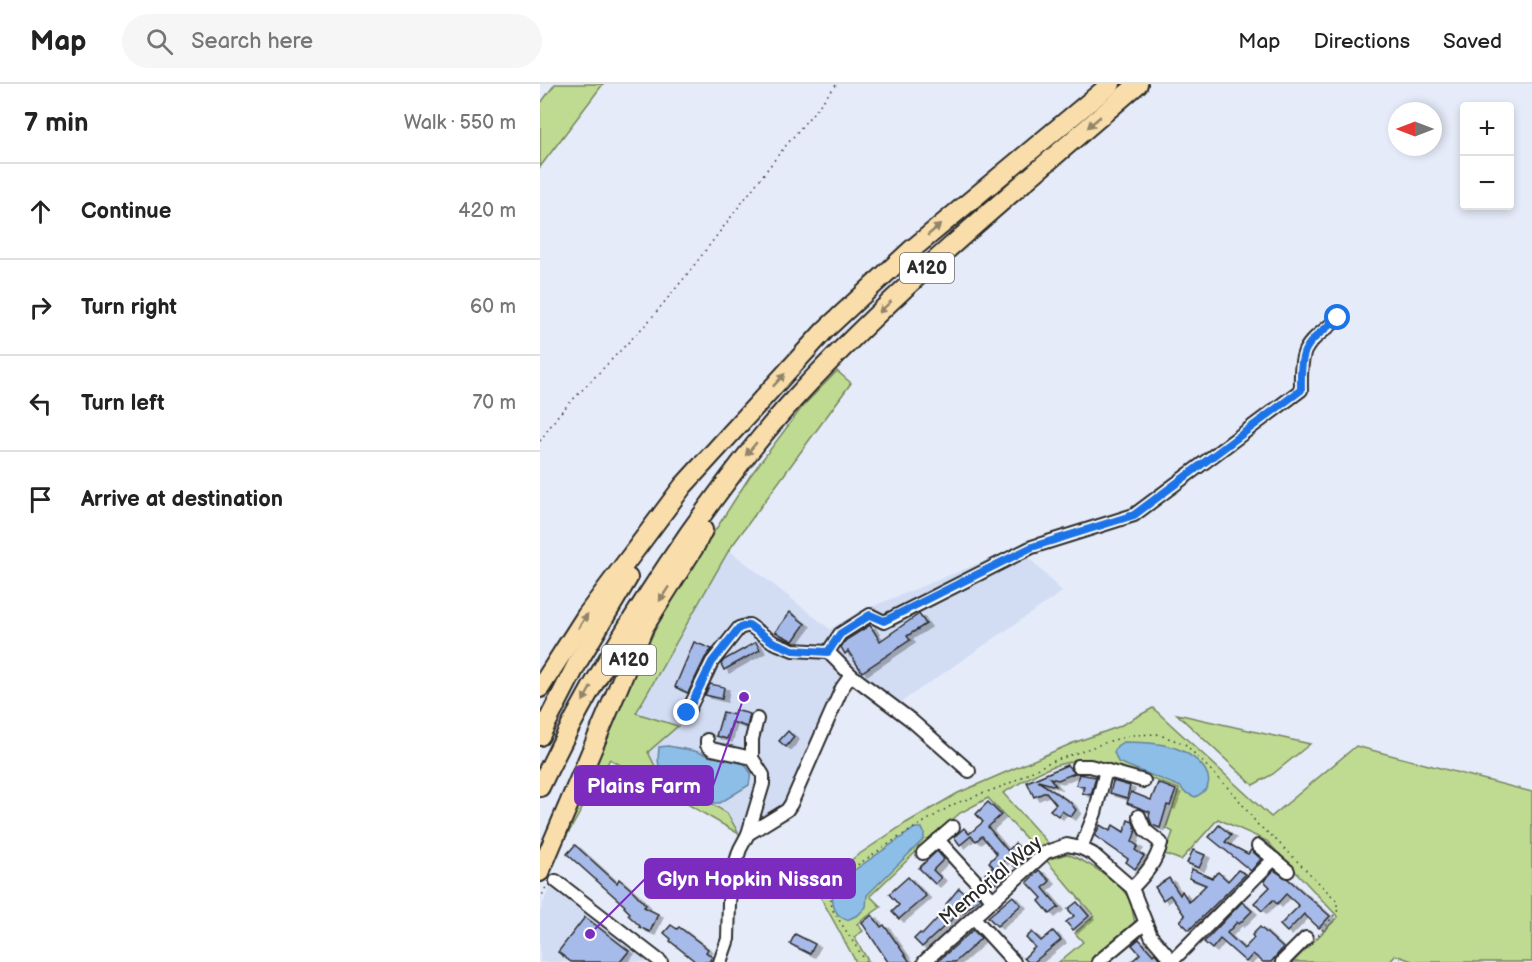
<!DOCTYPE html>
<meta charset="utf-8">
<style>
body{margin:0;font-family:"Balsamiq Sans",sans-serif;background:#f6f6f6;color:#222}
.controls{position:absolute;right:18px;top:18px;display:grid;overflow:hidden;border-radius:6px;box-shadow:0 3px 9px #0003}
.controls button{width:54px;height:54px;display:grid;place-items:center;padding:0;border:0;border-bottom:2px solid #e0e0e0;background:#fff;color:#222;font:30px sans-serif}
.compass{position:absolute;left:848px;top:18px;width:54px;height:54px;border-radius:50%;background:#fff;box-shadow:0 3px 9px #0003;rotate:270deg}
.stop{position:absolute;width:18px;height:18px;margin:-14px;border:4px solid #1a73e8;border-radius:50%;background:#fff}
.stop.end{background:#1a73e8;border-color:#fff;box-shadow:0 2px 6px #0008}
.list{margin:0;padding:0;list-style:none}
h2{display:flex;justify-content:space-between;align-items:center;height:78px;margin:0;padding:0 24px;font-size:26px}
h2 small{font-size:20px;font-weight:400;color:#767676}
.list li{display:grid;grid-template-columns:39px 1fr auto;gap:18px;align-items:center;box-sizing:border-box;height:96px;padding:0 24px;border-top:2px solid #e0e0e0}
.list b{display:block;font-size:22px;white-space:nowrap}
.list em{font-size:20px;font-style:normal;color:#767676}
.icon{flex:none;width:33px;height:33px;fill:none;stroke:currentColor;stroke-width:2;stroke-linecap:round;stroke-linejoin:round}
.map{position:relative;flex:none;width:992px;height:878px;overflow:hidden}
header{display:flex;align-items:center;gap:36px;box-sizing:border-box;height:84px;padding:0 30px;background:#fff;border-bottom:2px solid #e0e0e0}
header strong{font-size:28px}
nav{display:flex;gap:33px;margin-inline-start:auto;font-size:21px}
.search{width:420px;height:54px;background:#f6f6f6;display:flex;align-items:center;gap:15px;box-sizing:border-box;padding:0 21px;border-radius:33px;color:#767676;font-size:22px}
main{display:flex}
aside{flex:1;background:#fff}
.map>svg:first-child{display:block}
.built{fill:#d2ddf4}
.green{fill:#bfdb92;stroke:#75835e;stroke-width:1.5}
.water{fill:#8dbee8;stroke:#66839c;stroke-width:1.5}
.building{fill:#a7bbea;stroke:#2b2b2b;stroke-width:1.5;filter:url(#shadow)}
.lines{fill:none;stroke-linecap:round;stroke-linejoin:round}
.minor-casing{stroke:#2b2b2b;stroke-width:16}
.highway-casing{stroke:#2b2b2b;stroke-width:22}
.path{stroke:#2b2b2b;stroke-width:1.5;stroke-dasharray:1.5 4.5;stroke-linecap:butt}
.minor{stroke:#fff;stroke-width:12}
.highway{stroke:#f9deab;stroke-width:18}
.oneway{fill:#92846b}
.route{stroke:#1a73e8;stroke-width:8}
.labels{text-anchor:middle;stroke-width:4.5;stroke-linejoin:round;paint-order:stroke}
.shield{fill:#fff;stroke:#6b6b6b;stroke-width:1.5}
.shield-label{font-size:18px;font-weight:bold;fill:#2b2b2b}
.street-label{font-size:20px;fill:#2b2b2b;stroke:#fff}
.leader{fill:none;stroke:#7b2cbf;stroke-width:2}
.callout-dot{fill:#7b2cbf;stroke:#fff;stroke-width:2}
.callout{fill:#7b2cbf;stroke:#7b2cbf;stroke-width:2}
.callout-label{font-size:21px;text-anchor:middle;font-weight:bold;fill:#fff}
</style>
<header>
<strong>Map</strong>
<div class="search"><svg class="icon" aria-label="search" viewBox="0 0 24 24"><circle cx="10" cy="10" r="6"/><path d="M15 15l6 6"/></svg>Search here</div>
<nav><a>Map</a><a>Directions</a><a>Saved</a></nav>
</header>
<main>
<aside>
<h2>7 min<small>Walk · 550 m</small></h2>
<ul class="list">
<li><svg class="icon" aria-label="ahead" viewBox="0 0 24 24"><path d="M12 20V5M6 11l6-6 6 6"/></svg><div><b>Continue</b></div><em>420 m</em></li>
<li><svg class="icon" aria-label="right" viewBox="0 0 24 24"><path d="M7 20v-9h11M14 6l5 5-5 5"/></svg><div><b>Turn right</b></div><em>60 m</em></li>
<li><svg class="icon" aria-label="left" viewBox="0 0 24 24"><path d="M17 20v-9H6M10 6l-5 5 5 5"/></svg><div><b>Turn left</b></div><em>70 m</em></li>
<li><svg class="icon" aria-label="arrive" viewBox="0 0 24 24"><path d="M6 21V4h12l-3 4 3 4H6"/></svg><div><b>Arrive at destination</b></div></li>
</ul>
</aside>
<div class="map">
<svg width="992" height="878" viewBox="0 0 992 878">
<defs>
<filter id="shadow"><feDropShadow dx="5" dy="3" stdDeviation="0" flood-color="#0004"/></filter>
</defs>
<rect width="100%" height="100%" fill="#e5ebf9"/>
<filter id="ink" filterUnits="userSpaceOnUse"><feTurbulence type="fractalNoise" baseFrequency=".0167" numOctaves="2"/><feDisplacementMap in="SourceGraphic" scale="12" xChannelSelector="R" yChannelSelector="G"/><feConvolveMatrix kernelMatrix="1 2 1 2 8 2 1 2 1" color-interpolation-filters="sRGB"/></filter>
<g filter="url(#ink)">
<g class="built">
<path d="M 479,463 L 522,508 L 348,627 L 311,599 L 253,722 L 208,756 L 69,675 L 189,466 L 290,545 L 321,527 Z"/>
<path d="M 13,803 L 30,812 L 111,878 L 0,878 L 0,827 L 8,807 Z"/>
</g>
<g class="green">
<path d="M 15,0 L 63,0 L 0,83 L 0,20 Z"/>
<path d="M 297,287 L 311,299 L 189,466 L 96,629 L 138,642 L 108,668 L 118,688 L 187,729 L 199,750 L 70,675 L 24,757 L 68,645 L 126,523 L 210,392 L 263,322 Z"/>
<path d="M 613,624 L 731,733 L 816,662 L 992,708 L 992,878 L 875,878 L 855,871 L 850,878 L 753,878 L 798,833 L 727,757 L 678,735 L 641,776 L 625,770 L 633,748 L 626,744 L 639,705 C 599,691 560,669 517,681 C 499,686 479,700 463,709 L 508,759 L 497,766 L 448,714 L 420,729 L 379,765 L 330,812 L 341,823 L 317,840 L 323,847 L 314,853 L 329,878 L 316,878 L 280,812 L 292,792 L 315,773 L 366,739 L 418,709 L 533,659 L 578,643 Z"/>
<path d="M 637,630 L 770,660 L 733,690 L 713,701 Z"/>
<path d="M 527,770 C 546,777 580,797 589,815 C 592,822 593,831 595,839 L 552,878 L 519,878 L 543,858 L 535,849 L 554,832 L 506,776 Z"/>
</g>
<g class="water">
<path d="M 583,658 C 598,658 624,659 638,665 C 659,673 685,699 655,713 L 644,708 L 641,703 L 578,678 L 574,668 L 577,662 Z"/>
<path d="M 128,662 L 155,667 L 172,673 L 194,673 L 201,675 L 211,689 L 209,701 L 180,719 L 172,719 L 120,687 L 118,676 L 119,663 Z"/>
<path d="M 375,744 L 382,744 L 384,749 L 384,755 L 327,811 L 326,823 L 318,831 L 307,836 C 291,831 290,812 296,799 Z"/>
</g>
<g class="building">
<path d="M 250,528 L 265,540 L 253,557 L 235,548 Z"/>
<path d="M 379,530 L 386,540 L 367,552 L 370,556 L 322,588 L 308,567 L 305,570 L 301,563 L 306,556 L 330,541 L 340,557 Z"/>
<path d="M 154,558 L 172,565 L 165,574 L 148,609 L 135,603 Z"/>
<path d="M 216,558 L 220,566 L 184,586 L 181,580 L 184,576 Z"/>
<path d="M 170,600 L 184,603 L 182,615 L 165,611 Z"/>
<path d="M 195,626 L 210,630 L 207,643 L 192,638 L 187,655 L 176,652 L 183,628 L 194,631 Z"/>
<path d="M 248,647 L 254,653 L 246,663 L 239,657 Z"/>
<path d="M 527,681 L 535,689 L 518,696 L 510,694 L 516,702 L 498,697 L 530,718 L 536,726 L 531,733 L 522,727 L 518,732 L 510,726 L 516,720 L 506,708 L 494,713 L 487,698 Z"/>
<path d="M 539,690 L 556,693 L 551,711 L 542,709 L 544,703 L 536,701 Z"/>
<path d="M 573,697 L 590,702 L 587,714 L 570,709 Z"/>
<path d="M 618,699 L 636,706 L 630,722 L 627,721 L 620,744 L 612,741 L 609,733 L 610,728 L 587,719 L 591,708 L 611,716 Z"/>
<path d="M 448,718 L 461,731 L 448,743 L 468,767 L 475,759 L 488,772 L 476,784 L 467,774 L 455,785 L 449,778 L 457,770 L 442,752 L 436,757 L 431,752 L 420,761 L 414,753 L 424,744 L 429,750 L 443,738 L 436,730 Z"/>
<path d="M 588,736 L 593,738 L 596,746 L 592,758 L 598,762 L 595,766 L 604,772 L 595,785 L 586,778 L 588,775 L 555,752 L 560,741 L 570,747 L 573,741 L 584,748 Z"/>
<path d="M 679,741 L 691,751 L 685,758 L 708,770 L 711,766 L 721,775 L 711,787 L 669,753 Z"/>
<path d="M 35,761 L 77,799 L 79,795 L 94,808 L 106,821 L 104,823 L 118,830 L 110,848 L 99,843 L 100,842 L 88,831 L 90,829 L 84,823 L 85,822 L 27,770 Z"/>
<path d="M 653,766 L 665,771 L 659,784 L 647,779 Z"/>
<path d="M 397,767 L 404,775 L 393,786 L 401,794 L 395,800 L 379,784 Z"/>
<path d="M 452,783 L 461,793 L 455,800 L 445,790 Z"/>
<path d="M 652,785 L 672,794 L 678,788 L 688,797 L 698,786 L 706,790 L 649,846 L 640,837 L 645,832 L 630,811 L 623,816 L 615,803 L 629,794 L 640,811 L 642,807 L 649,818 L 666,801 L 649,794 Z"/>
<path d="M 499,786 L 510,797 L 503,804 L 519,823 L 510,830 L 499,817 L 502,814 L 487,798 Z"/>
<path d="M 734,786 L 748,795 L 790,832 L 779,844 L 764,830 L 747,848 L 740,841 L 759,822 L 746,810 L 737,820 L 733,816 L 722,827 L 714,819 L 730,803 L 724,797 Z"/>
<path d="M 368,793 L 386,812 L 359,835 L 352,828 L 359,821 L 349,810 Z"/>
<path d="M 419,804 L 424,809 L 431,804 L 440,814 L 423,829 L 421,827 L 382,863 L 374,855 L 380,849 L 382,851 L 409,822 L 406,820 Z"/>
<path d="M 473,812 L 481,821 L 457,842 L 448,833 Z"/>
<path d="M 537,818 L 549,832 L 533,846 L 526,838 L 534,832 L 528,825 Z"/>
<path d="M 702,818 L 712,827 L 699,840 L 697,838 L 687,849 L 704,865 L 714,854 L 712,851 L 720,843 L 743,864 L 731,878 L 723,878 L 713,870 L 706,878 L 680,855 L 672,865 L 664,858 Z"/>
<path d="M 332,831 L 341,843 L 344,841 L 370,878 L 348,878 L 322,839 Z"/>
<path d="M 45,833 L 89,867 L 80,878 L 31,878 L 18,868 Z"/>
<path d="M 131,841 L 137,845 L 139,843 L 168,865 L 166,868 L 172,873 L 169,878 L 156,878 L 130,857 L 131,855 L 124,849 Z"/>
<path d="M 433,846 L 441,854 L 431,864 L 415,878 L 397,878 Z"/>
<path d="M 513,847 L 521,856 L 494,878 L 488,878 L 484,874 L 495,863 L 486,854 L 492,848 L 501,857 Z"/>
<path d="M 255,850 L 275,860 L 270,870 L 250,860 Z"/>
<path d="M 599,855 L 613,871 L 615,869 L 622,878 L 591,878 L 600,870 L 592,861 Z"/>
</g>
<g class="lines">
<g class="minor-casing">
<g id="minor">
<path d="M 147,629 L 172,578 L 199,544 L 209,541 L 233,558 L 253,566 L 288,568"/>
<path d="M 167,656 L 167,661 L 172,665 L 212,674"/>
<path d="M 538,682 L 550,682 L 604,697"/>
<path d="M 429,687 L 371,636 L 311,591 L 288,568 L 300,550 L 330,531 L 344,538 L 492,463 L 594,431 L 761,306 C 760,261 765,262 798,235"/>
<path d="M 208,750 L 223,700 L 223,691 L 212,674 L 212,655 L 217,635"/>
<path d="M 398,756 L 453,816"/>
<path d="M 718,762 L 748,787"/>
<path d="M 541,764 L 555,729 L 566,686"/>
<path d="M 383,769 L 413,743"/>
<path d="M 16,797 L 121,878"/>
<path d="M 592,804 C 606,790 616,778 621,759 L 605,746 L 599,732"/>
<path d="M 434,834 L 474,878"/>
<path d="M 632,877 L 734,775"/>
<path d="M 180,878 L 188,855 L 189,819 L 192,790 L 200,765 L 208,750 L 247,726 L 251,720 L 302,604 L 311,591"/>
<path d="M 384,878 L 506,768 L 527,761 L 541,764 L 553,770 L 592,804 L 611,852 L 633,878"/>
<path d="M 558,878 L 605,839"/>
<path d="M 742,878 L 766,854"/>
</g>
</g>
<g class="highway-casing">
<g id="highway">
<path d="M 0,604 L 46,532 L 143,402 L 285,246 L 370,167 L 571,0"/>
<path d="M 0,652 L 39,576 L 88,494"/>
<path d="M 0,703 C 42,614 93,530 149,449 C 183,402 217,355 256,313 C 361,199 482,101 598,0"/>
<path d="M 0,788 L 104,543 L 155,462 L 163,446"/>
</g>
</g>
<g class="path">
<path d="M 0,357 L 19,330 L 108,238 L 146,192 L 239,70 L 297,0"/>
<path d="M 0,816 L 6,803"/>
<path d="M 326,878 L 292,825 L 290,808 L 298,794 L 356,755 L 414,720 L 466,701 L 508,679 L 570,657 L 593,651 L 617,650 L 645,660 L 696,712 L 718,741 L 732,752 L 796,816 L 798,826 L 777,853"/>
</g>
<use href="#minor" class="minor"/>
<use href="#highway" class="highway"/>
</g>
<defs><path id="oneway-solid" d="M-6-.8H1V-3.2L6.5 0L1 3.2V.8H-6Z" transform="scale(1.5)"/></defs>
<g class="oneway">
<use href="#oneway-solid" transform="translate(554 38) rotate(139)"/>
<use href="#oneway-solid" transform="translate(394 146) rotate(-40)"/>
<use href="#oneway-solid" transform="translate(345 223) rotate(137)"/>
<use href="#oneway-solid" transform="translate(239 296) rotate(-47)"/>
<use href="#oneway-solid" transform="translate(211 365) rotate(130)"/>
<use href="#oneway-solid" transform="translate(124 510) rotate(123)"/>
<use href="#oneway-solid" transform="translate(43 537) rotate(-57)"/>
<use href="#oneway-solid" transform="translate(47 610) rotate(119)"/>
</g>
</g>
<g class="lines" filter="url(#ink)">
<path class="route" d="M 147,629 L 172,578 L 199,544 L 209,541 L 233,558 L 253,566 L 288,568 L 300,550 L 330,531 L 344,537 L 492,463 L 594,431 L 761,306 C 760,261 765,262 798,234"/>
</g>
<g class="labels">
<g class="shield">
<rect x="360" y="169" width="54" height="30" rx="4.5"/>
<rect x="62" y="561" width="54" height="30" rx="4.5"/>
</g>
<g class="shield-label">
<text x="387" y="190">A120</text>
<text x="89" y="582">A120</text>
</g>
<g class="street-label">
<text transform="translate(450 796) rotate(-40)" y="7">Memorial Way</text>
</g>
</g>
<path class="leader" d="M204 613L173 702M50 850L105 795"/>
<g class="callout-dot">
<circle cx="204" cy="613" r="6"/>
<circle cx="50" cy="850" r="6"/>
</g>
<g class="callout">
<rect x="35" y="682" width="138" height="39" rx="6"/>
<rect x="105" y="775" width="210" height="39" rx="6"/>
</g>
<g class="callout-label">
<text x="104" y="709">Plains Farm</text>
<text x="210" y="802">Glyn Hopkin Nissan</text>
</g>
</svg>
<div class="controls">
<button>+</button>
<button>−</button>
</div>
<svg class="compass" viewBox="-18 -18 36 36"><path d="M0-13l5 13h-10z" fill="#e53935"/><path d="M0 13l5-13h-10z" fill="#767676"/></svg>
<div class="stop" style="left:798px;top:234px"></div>
<div class="stop end" style="left:147px;top:629px"></div>
</div>
</main>
